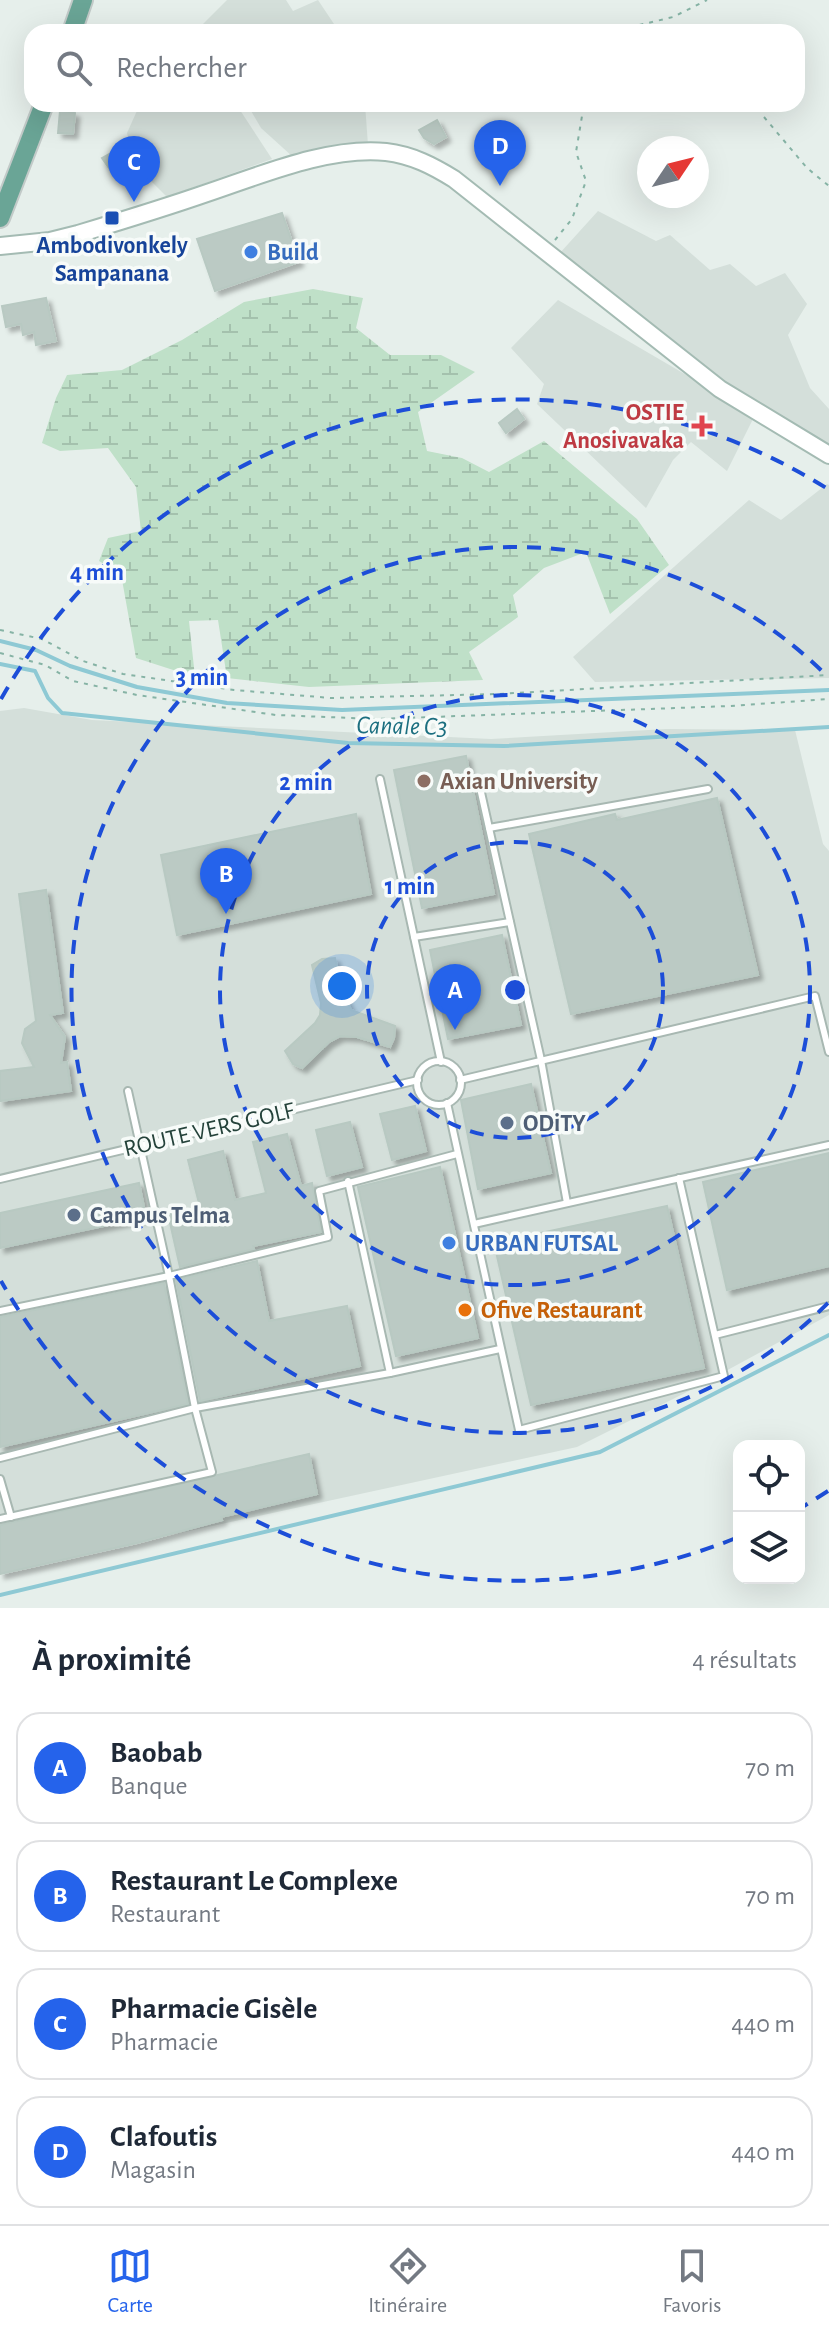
<!DOCTYPE html>
<html lang="fr">
<meta charset="utf-8">
<style>
body{margin:0;font-family:"Alegreya Sans",sans-serif;background:#f2f2f3;color:#1f2937}
.controls{position:absolute;right:24px;bottom:24px;display:grid;overflow:hidden;border-radius:16px;box-shadow:0 8px 32px #0002}
.controls button{width:72px;height:72px;display:grid;place-items:center;padding:0;border:0;border-bottom:2px solid #e0e1e3;background:#fff;color:#1f2937;font:40px sans-serif}
.compass{position:absolute;left:637px;top:136px;width:72px;height:72px;border-radius:50%;background:#fff;box-shadow:0 8px 32px #0002;rotate:55deg}
.you{position:absolute;left:342px;top:986px;width:28px;height:28px;margin:-20px;border:6px solid #fff;border-radius:50%;background:#1a73e8;box-shadow:0 0 0 12px #1a73e833}
.badge{display:grid;place-items:center;width:52px;height:52px;border-radius:50%;background:#2563eb;color:#fff;font-size:26px;font-weight:700}
.pin{position:absolute;translate:-50% -66px;filter:drop-shadow(0 2px 4px #0008)}
.pin::after{content:'';position:absolute;top:42px;width:28px;height:24px;background:inherit;clip-path:polygon(0 0,100% 0,50% 100%)}
.list{margin:0;padding:0;list-style:none}
h2{display:flex;justify-content:space-between;align-items:center;height:104px;margin:0;padding:0 32px;font-size:34px}
h2 small{font-size:26px;font-weight:400;color:#747a83}
.list li{display:grid;grid-template-columns:52px 1fr auto;gap:24px;align-items:center;box-sizing:border-box;height:112px;margin:0 16px 16px;padding:0 16px;border:2px solid #e0e1e3;border-radius:24px}
.list b{display:block;font-size:30px;white-space:nowrap}
.list p{margin:0;font-size:26px;white-space:nowrap;color:#747a83}
.list em{font-size:26px;font-style:normal;color:#747a83}
.icon{flex:none;width:44px;height:44px;fill:none;stroke:currentColor;stroke-width:2;stroke-linecap:round;stroke-linejoin:round}
.map{position:relative;flex:none;width:829px;height:1608px;overflow:hidden}
.search{position:absolute;background:#fff;box-shadow:0 8px 32px #0002;left:24px;right:24px;top:24px;height:88px;display:flex;align-items:center;gap:20px;box-sizing:border-box;padding:0 28px;border-radius:24px;color:#747a83;font-size:30px}
.sheet{height:616px;background:#fff}
nav{display:flex;justify-content:space-around;align-items:center;box-sizing:border-box;height:112px;border-top:2px solid #e0e1e3;background:#fff;font-size:22px;color:#747a83}
nav a{display:grid;justify-items:center;gap:4px}
nav .on{color:#2563eb}
.map>svg:first-child{display:block}
.built{fill:#d4dfda}
.wetland{fill:url(#wetland-marsh)}
.lines{fill:none;stroke-linecap:round;stroke-linejoin:round}
.stream{stroke:#8ec9d4;stroke-width:4}
.building{fill:#bbcac4;stroke:#b8c9c2;stroke-width:2;filter:url(#shadow)}
.service-casing{stroke:#a8b8b2;stroke-width:10}
.secondary-casing{stroke:#a4bbb3;stroke-width:20}
.primary-casing{stroke:#c2cac8;stroke-width:22}
.path{stroke:#86b3a5;stroke-width:2;stroke-dasharray:4 6;stroke-linecap:butt}
.service{stroke:#fff;stroke-width:6}
.secondary{stroke:#fff;stroke-width:16}
.primary{stroke:#6aa596;stroke-width:18}
.ring{fill:none;stroke:#1d4ed8;stroke-width:4;stroke-dasharray:14 10}
.transit-dot{fill:#1a4fb4;stroke:#f7fbf9;stroke-width:3}
.shop-dot{fill:#3f7fe0;stroke:#f7fbf9;stroke-width:3}
.health-dot{fill:#e0444e;stroke:#f7fbf9;stroke-width:3}
.education-dot{fill:#8d6e63;stroke:#f7fbf9;stroke-width:3}
.service-dot{fill:#5c6f8a;stroke:#f7fbf9;stroke-width:3}
.food-dot{fill:#e8710a;stroke:#f7fbf9;stroke-width:3}
.labels{text-anchor:middle;stroke-width:7;stroke-linejoin:round;paint-order:stroke}
.transit-label{font-size:24px;font-weight:bold;fill:#164399;stroke:#f7fbf9}
.shop-label{font-size:24px;font-weight:bold;fill:#366cbe;stroke:#f7fbf9;text-anchor:start}
.health-label{font-size:24px;font-weight:bold;fill:#be3a42;stroke:#f7fbf9;text-anchor:end}
.education-label{font-size:24px;font-weight:bold;fill:#785e54;stroke:#f7fbf9;text-anchor:start}
.service-label{font-size:24px;font-weight:bold;fill:#4e5e75;stroke:#f7fbf9;text-anchor:start}
.street-label{font-size:24px;fill:#24423a;stroke:#f7fbf9}
.food-label{font-size:24px;font-weight:bold;fill:#c56008;stroke:#f7fbf9;text-anchor:start}
.water-label{font-size:26px;font-style:italic;fill:#1c6f80;stroke:#f7fbf9}
.centre{fill:#1d4ed8;stroke:#f7fbf9;stroke-width:4}
.ring-label{font-size:24px;text-anchor:middle;font-weight:bold;fill:#1d4ed8;stroke:#f7fbf9;stroke-width:7;stroke-linejoin:round;paint-order:stroke}
</style>
<div class="map">
<svg width="829" height="1608" viewBox="0 0 829 1608">
<defs>
<pattern id="wetland-marsh" width="20" height="14" patternUnits="userSpaceOnUse" patternTransform="scale(2)"><rect width="20" height="14" fill="#bfe0c8"/><path d="M1 5h8M5 5V1M11 12h8M15 12V8" fill="none" stroke="#a4c1ad"/></pattern>
<filter id="shadow"><feDropShadow dx="4.5" dy="4.5" stdDeviation="2" flood-color="#0004"/></filter>
</defs>
<rect width="100%" height="100%" fill="#e6efeb"/>
<g class="built">
<path d="M 227,0 L 286,0 L 293,11 L 318,0 L 334,24 L 373,29 L 375,32 L 207,32 L 203,24 Z"/>
<path d="M 140,104 L 236,104 L 272,159 L 167,197 L 134,164 L 127,133 Z"/>
<path d="M 247,104 L 365,104 L 368,145 L 293,157 L 261,128 Z"/>
<path d="M 598,211 L 656,241 L 670,235 L 710,270 L 730,264 L 756,286 L 785,273 L 807,304 L 788,335 L 810,388 L 829,409 L 829,447 L 743,394 L 665,341 L 559,254 Z"/>
<path d="M 558,300 L 700,383 L 754,417 L 727,471 L 691,442 L 673,460 L 646,508 L 537,404 L 544,384 L 511,348 Z"/>
<path d="M 827,484 L 829,485 L 829,678 L 595,682 L 573,657 L 749,500 L 781,520 Z"/>
<path d="M 24,708 L 92,720 L 491,739 L 666,729 L 795,730 L 823,844 L 829,851 L 829,1315 L 687,1392 L 577,1447 L 0,1572 L 0,711 Z"/>
</g>
<path class="wetland" d="M 313,289 L 363,298 L 356,328 L 390,355 L 441,355 L 475,372 L 418,412 L 427,451 L 462,458 L 489,472 L 544,441 L 637,519 L 669,565 L 610,614 L 586,552 L 544,568 L 513,595 L 518,617 L 469,652 L 483,680 L 309,687 L 227,678 L 218,620 L 189,621 L 195,677 L 136,658 L 121,574 L 99,561 L 108,538 L 141,531 L 136,487 L 108,448 L 60,451 L 42,443 L 56,398 L 67,375 L 122,370 L 182,340 L 244,302 Z"/>
<g class="lines">
<g class="stream">
<path d="M 0,641 L 36,650 L 70,666 L 137,687 L 227,703 L 342,710 L 829,690"/>
<path d="M 0,664 L 35,671 L 48,698 L 62,713 L 348,743 L 504,746 L 829,727"/>
<path d="M 0,1595 L 600,1452 L 829,1335"/>
</g>
</g>
<g class="building">
<path d="M 60,111 L 75,113 L 73,134 L 58,133 Z"/>
<path d="M 437,120 L 446,137 L 434,144 L 424,138 L 419,130 Z"/>
<path d="M 120,148 L 129,160 L 111,171 L 102,158 Z"/>
<path d="M 282,213 L 299,262 L 215,291 L 197,239 Z"/>
<path d="M 46,298 L 56,341 L 36,345 L 34,332 L 23,335 L 21,324 L 6,327 L 2,306 Z"/>
<path d="M 517,409 L 524,419 L 506,433 L 499,423 Z"/>
<path d="M 466,756 L 494,894 L 422,908 L 394,770 Z"/>
<path d="M 717,798 L 758,975 L 571,1014 L 529,834 L 615,814 L 617,820 Z"/>
<path d="M 356,814 L 371,894 L 177,935 L 161,855 Z"/>
<path d="M 46,890 L 63,1013 L 50,1015 L 65,1037 L 61,1063 L 67,1062 L 71,1091 L 0,1101 L 0,1071 L 34,1067 L 22,1043 L 25,1029 L 36,1021 L 19,894 Z"/>
<path d="M 502,935 L 521,1025 L 448,1039 L 430,950 Z"/>
<path d="M 335,958 L 344,995 L 351,1010 L 395,1026 L 394,1038 L 390,1047 L 357,1037 L 340,1036 L 329,1042 L 302,1068 L 293,1064 L 285,1051 L 315,1023 L 320,1015 L 321,1003 L 312,965 L 322,959 Z"/>
<path d="M 531,1084 L 551,1173 L 478,1189 L 461,1100 Z"/>
<path d="M 415,1106 L 426,1151 L 392,1160 L 380,1114 Z"/>
<path d="M 350,1122 L 362,1167 L 327,1176 L 316,1130 Z"/>
<path d="M 287,1134 L 301,1186 L 312,1183 L 321,1232 L 253,1246 L 254,1249 L 180,1267 L 168,1214 L 200,1207 L 188,1160 L 223,1151 L 235,1200 L 266,1193 L 253,1142 Z"/>
<path d="M 829,1153 L 829,1266 L 727,1290 L 703,1182 Z"/>
<path d="M 440,1167 L 478,1338 L 396,1356 L 358,1187 Z"/>
<path d="M 139,1183 L 146,1217 L 0,1248 L 0,1213 Z"/>
<path d="M 667,1206 L 704,1368 L 531,1405 L 494,1243 Z"/>
<path d="M 257,1261 L 269,1321 L 347,1306 L 360,1366 L 200,1401 L 176,1280 Z"/>
<path d="M 164,1283 L 188,1404 L 0,1447 L 0,1317 Z"/>
<path d="M 309,1454 L 317,1494 L 221,1517 L 222,1520 L 137,1543 L 0,1574 L 0,1525 Z"/>
</g>
<g class="lines">
<g class="service-casing">
<g id="service">
<path d="M 380,779 L 441,1062"/>
<path d="M 478,779 L 541,1060 L 567,1203"/>
<path d="M 489,828 L 708,789"/>
<path d="M 414,937 L 510,922"/>
<circle cx="439" cy="1083" r="22"/>
<path d="M 460,1080 L 815,996 L 829,1052"/>
<path d="M 447,1103 L 519,1430 L 724,1376 L 679,1178"/>
<path d="M 0,1179 L 418,1080"/>
<path d="M 348,1181 L 390,1373"/>
<path d="M 474,1224 L 829,1145"/>
<path d="M 0,1311 L 169,1276 L 328,1237 L 319,1191 L 457,1154"/>
<path d="M 715,1335 L 829,1306"/>
<path d="M 0,1458 L 195,1408 L 390,1373 L 500,1349"/>
<path d="M 0,1479 L 11,1517"/>
<path d="M 0,1519 L 212,1472 L 195,1408 L 169,1276 L 128,1091"/>
</g>
</g>
<g class="secondary-casing">
<path id="secondary" d="M 0,246 L 50,241 L 78,234 C 121,221 164,208 207,193 C 261,175 329,146 386,152 C 412,155 433,166 454,179 L 720,389 L 829,455"/>
</g>
<g class="primary-casing">
<g id="primary">
<path d="M 72,32 L 83,0"/>
<path d="M 0,218 L 44,104"/>
</g>
</g>
<g class="path">
<path d="M 621,32 L 627,28 L 673,17 L 707,0"/>
<path d="M 764,117 L 807,168 L 829,186"/>
<path d="M 555,240 L 572,219 L 586,181 L 576,152 L 584,104"/>
<path d="M 0,630 L 42,639 L 83,661 L 123,674 L 234,690 L 331,698 L 498,694 L 829,675"/>
<path d="M 0,653 L 45,665 L 73,681 L 137,695 L 276,715 L 377,719 L 730,706 L 829,699"/>
</g>
<use href="#service" class="service"/>
<use href="#secondary" class="secondary"/>
<use href="#primary" class="primary"/>
</g>
<g class="ring">
<circle cx="515" cy="990" r="148"/>
<circle cx="515" cy="990" r="295"/>
<path d="M828 1303A443 443 0 1 1 828 677"/>
<path d="M828 1491A591 591 0 0 1 802 1507M736 1538A591 591 0 0 1 1 1281M1 699A591 591 0 0 1 828 489"/>
</g>
<rect class="transit-dot" x="104" y="210" width="16" height="16" rx="4"/>
<g class="shop-dot">
<circle cx="251" cy="252" r="8"/>
<circle cx="449" cy="1243" r="8"/>
</g>
<path class="health-dot" d="M698 414h8v8h8v8h-8v8h-8v-8h-8v-8h8z"/>
<circle class="education-dot" cx="424" cy="781" r="8"/>
<g class="service-dot">
<circle cx="507" cy="1123" r="8"/>
<circle cx="74" cy="1215" r="8"/>
</g>
<circle class="food-dot" cx="465" cy="1310" r="8"/>
<g class="labels">
<g class="transit-label">
<text x="112" y="253">Ambodivonkely<tspan x="112" dy="28">Sampanana</tspan></text>
</g>
<g class="shop-label">
<text x="267" y="260">Build</text>
<text x="465" y="1251">URBAN FUTSAL</text>
</g>
<g class="health-label">
<text x="684" y="420">OSTIE<tspan x="684" dy="28">Anosivavaka</tspan></text>
</g>
<g class="education-label">
<text x="440" y="789">Axian University</text>
</g>
<g class="service-label">
<text x="523" y="1131">ODiTY</text>
<text x="90" y="1223">Campus Telma</text>
</g>
<g class="street-label">
<text transform="translate(209 1129) rotate(-13)" y="8">ROUTE VERS GOLF</text>
</g>
<g class="food-label">
<text x="481" y="1318">Ofive Restaurant</text>
</g>
<g class="water-label">
<text transform="translate(402 725) rotate(1)" y="9">Canale C3</text>
</g>
</g>
<circle cx="515" cy="990" r="12" class="centre"/>
<g class="ring-label">
<text x="97" y="580">4 min</text>
<text x="202" y="685">3 min</text>
<text x="306" y="790">2 min</text>
<text x="410" y="894">1 min</text>
</g>
</svg>
<div class="controls">
<button><svg class="icon" aria-label="locate" viewBox="0 0 24 24"><circle cx="12" cy="12" r="6"/><path d="M12 2v4M12 18v4M2 12h4M18 12h4"/></svg></button>
<button><svg class="icon" aria-label="layers" viewBox="0 0 24 24"><path d="M12 4l9 5-9 5-9-5zM3 14l9 5 9-5"/></svg></button>
</div>
<svg class="compass" viewBox="-18 -18 36 36"><path d="M0-13l5 13h-10z" fill="#e53935"/><path d="M0 13l5-13h-10z" fill="#747a83"/></svg>
<div class="you"></div>
<div class="pin badge" style="left:455px;top:1030px">A</div>
<div class="pin badge" style="left:226px;top:914px">B</div>
<div class="pin badge" style="left:134px;top:202px">C</div>
<div class="pin badge" style="left:500px;top:186px">D</div>
<div class="search"><svg class="icon" aria-label="search" viewBox="0 0 24 24"><circle cx="10" cy="10" r="6"/><path d="M15 15l6 6"/></svg>Rechercher</div>
</div>
<section class="sheet">
<h2>À proximité<small>4 résultats</small></h2>
<ul class="list">
<li><span class="badge">A</span><div><b>Baobab</b><p>Banque</p></div><em>70 m</em></li>
<li><span class="badge">B</span><div><b>Restaurant Le Complexe</b><p>Restaurant</p></div><em>70 m</em></li>
<li><span class="badge">C</span><div><b>Pharmacie Gisèle</b><p>Pharmacie</p></div><em>440 m</em></li>
<li><span class="badge">D</span><div><b>Clafoutis</b><p>Magasin</p></div><em>440 m</em></li>
</ul>
</section>
<nav>
<a class="on"><svg class="icon" aria-label="map" viewBox="0 0 24 24"><path d="M3 6l6-2 6 2 6-2v14l-6 2-6-2-6 2zM9 4v14M15 6v14"/></svg>Carte</a>
<a><svg class="icon" aria-label="directions" viewBox="0 0 24 24"><path d="M12 3l9 9-9 9-9-9zM9 14v-3h6M13 9l2 2-2 2"/></svg>Itinéraire</a>
<a><svg class="icon" aria-label="saved" viewBox="0 0 24 24"><path d="M7 4h10v16l-5-4-5 4z"/></svg>Favoris</a>
</nav>
